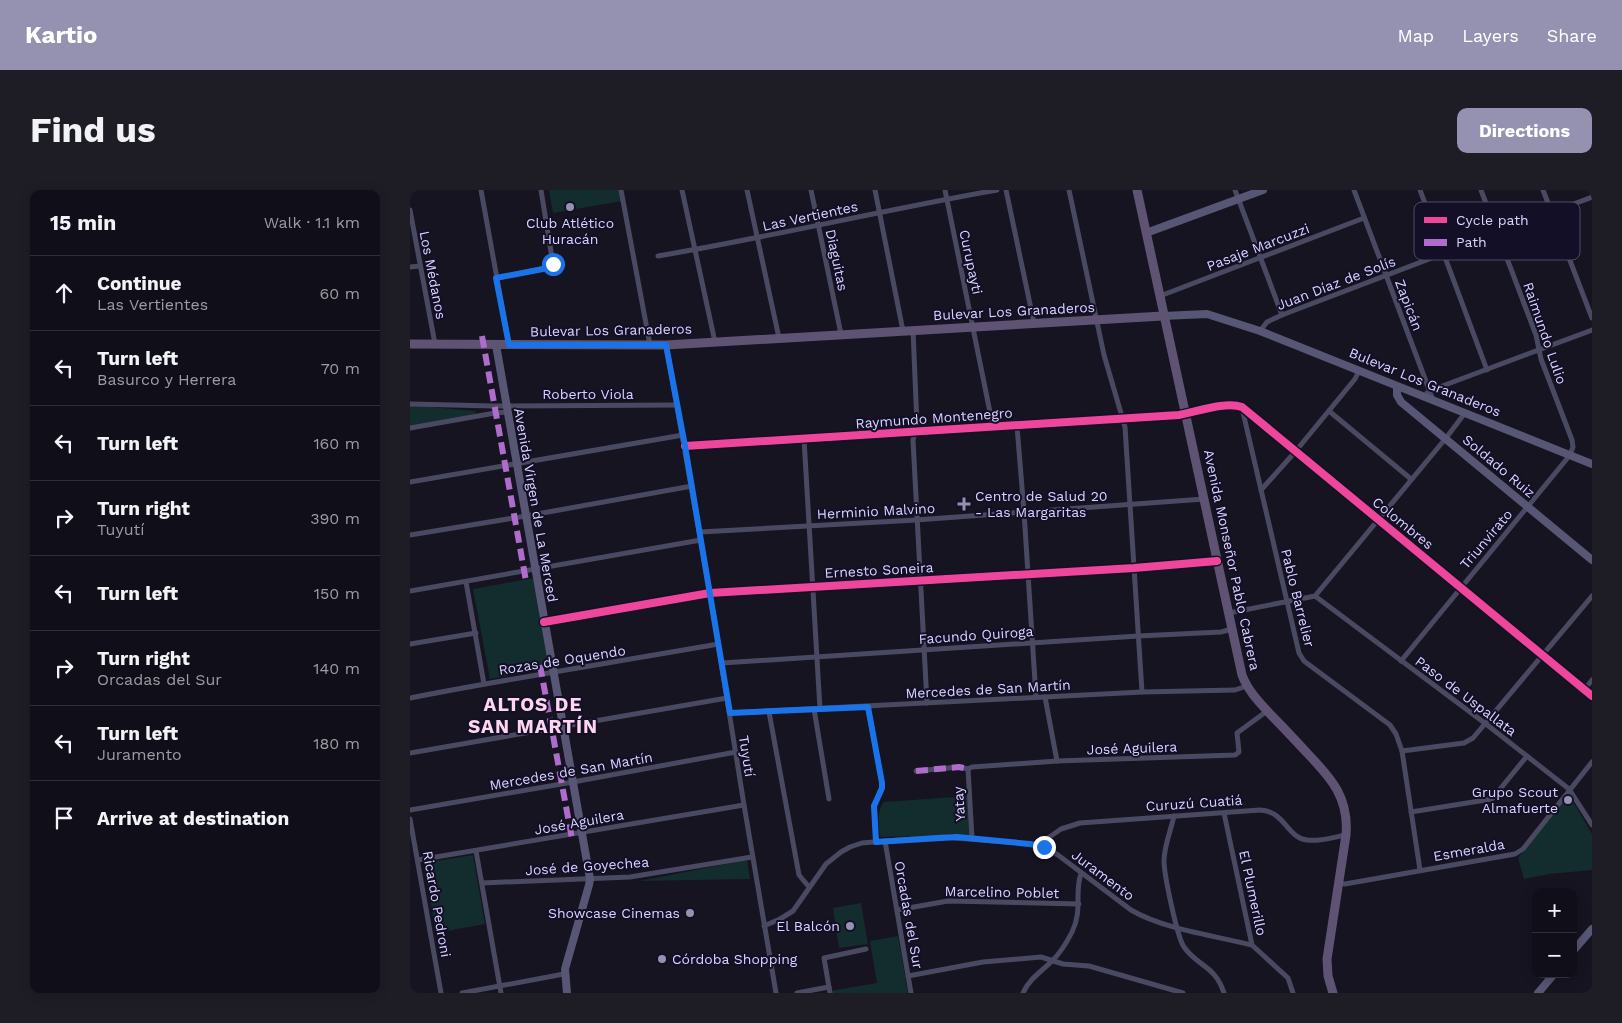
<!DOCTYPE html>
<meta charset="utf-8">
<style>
body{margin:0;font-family:"Work Sans",sans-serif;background:#1e1d26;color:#f1f3f6}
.controls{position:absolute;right:15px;bottom:15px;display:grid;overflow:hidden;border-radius:10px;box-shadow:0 2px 12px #0003}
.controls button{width:45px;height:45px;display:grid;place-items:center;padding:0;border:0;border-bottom:1px solid #302f38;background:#100f19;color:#f1f3f6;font:25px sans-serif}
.stop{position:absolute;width:15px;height:15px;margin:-11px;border:4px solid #1a73e8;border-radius:50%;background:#fff}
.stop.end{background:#1a73e8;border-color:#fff;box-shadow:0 1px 5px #0008}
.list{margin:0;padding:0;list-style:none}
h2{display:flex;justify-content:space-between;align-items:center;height:65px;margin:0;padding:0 20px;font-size:21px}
h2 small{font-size:16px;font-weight:400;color:#9c9ca2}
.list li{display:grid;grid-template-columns:32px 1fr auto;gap:15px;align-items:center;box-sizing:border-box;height:75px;padding:0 20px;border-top:1px solid #302f38}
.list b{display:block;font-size:19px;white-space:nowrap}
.list p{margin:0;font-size:16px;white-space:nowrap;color:#9c9ca2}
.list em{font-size:16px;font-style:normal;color:#9c9ca2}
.icon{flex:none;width:28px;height:28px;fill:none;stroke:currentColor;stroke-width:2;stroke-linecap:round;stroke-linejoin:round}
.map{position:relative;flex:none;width:1182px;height:803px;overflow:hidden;border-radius:10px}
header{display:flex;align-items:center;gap:30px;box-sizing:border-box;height:70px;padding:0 25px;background:#9591b1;color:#fff}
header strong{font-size:24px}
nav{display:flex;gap:28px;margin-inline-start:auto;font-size:18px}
.intro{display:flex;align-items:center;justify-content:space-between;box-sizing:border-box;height:120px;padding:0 30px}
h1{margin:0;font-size:35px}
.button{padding:12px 22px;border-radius:10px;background:#9591b1;color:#fff;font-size:18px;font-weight:700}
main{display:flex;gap:30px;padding:0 30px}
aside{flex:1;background:#100f19;border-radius:10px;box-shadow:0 2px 12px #0003}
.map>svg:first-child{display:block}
.park{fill:#132c2d}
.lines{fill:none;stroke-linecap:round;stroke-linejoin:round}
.street{stroke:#4a4962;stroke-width:5}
.secondary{stroke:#575674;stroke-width:8}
.primary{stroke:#5e5373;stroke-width:9}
.quiet{stroke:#b06ccc;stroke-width:6;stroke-dasharray:12 6;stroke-linecap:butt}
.cycleway-casing{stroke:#130f26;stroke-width:11}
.cycleway{stroke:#ed469a;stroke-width:8}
.route{stroke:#1a73e8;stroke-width:6}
.poi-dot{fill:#9591b1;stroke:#130f26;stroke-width:2}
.labels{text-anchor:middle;stroke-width:4;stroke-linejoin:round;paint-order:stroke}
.street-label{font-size:14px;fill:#d9d4ff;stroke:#130f26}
.poi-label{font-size:14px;fill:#d9d4ff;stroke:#130f26;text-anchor:end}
.district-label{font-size:19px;font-weight:bold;letter-spacing:1px;fill:#ffd6f0;stroke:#130f26}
.key{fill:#130f26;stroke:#4e4a67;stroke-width:1}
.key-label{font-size:14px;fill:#d9d4ff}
</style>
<header>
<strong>Kartio</strong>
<nav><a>Map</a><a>Layers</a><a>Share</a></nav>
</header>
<div class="intro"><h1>Find us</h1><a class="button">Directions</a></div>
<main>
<aside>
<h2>15 min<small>Walk · 1.1 km</small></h2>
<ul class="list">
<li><svg class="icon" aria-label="ahead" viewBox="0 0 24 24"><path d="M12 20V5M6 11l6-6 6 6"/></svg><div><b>Continue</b><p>Las Vertientes</p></div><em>60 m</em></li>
<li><svg class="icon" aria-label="left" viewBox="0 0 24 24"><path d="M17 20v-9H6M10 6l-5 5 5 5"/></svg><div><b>Turn left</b><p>Basurco y Herrera</p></div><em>70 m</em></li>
<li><svg class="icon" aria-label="left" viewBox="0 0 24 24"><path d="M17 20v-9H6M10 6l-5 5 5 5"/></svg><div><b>Turn left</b></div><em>160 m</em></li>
<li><svg class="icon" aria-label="right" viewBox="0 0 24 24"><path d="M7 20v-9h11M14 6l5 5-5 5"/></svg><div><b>Turn right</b><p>Tuyutí</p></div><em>390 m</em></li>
<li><svg class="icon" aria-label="left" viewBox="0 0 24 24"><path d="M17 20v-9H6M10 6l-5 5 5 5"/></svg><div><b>Turn left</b></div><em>150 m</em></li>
<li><svg class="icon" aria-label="right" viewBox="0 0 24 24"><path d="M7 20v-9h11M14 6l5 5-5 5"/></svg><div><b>Turn right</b><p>Orcadas del Sur</p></div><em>140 m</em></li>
<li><svg class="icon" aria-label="left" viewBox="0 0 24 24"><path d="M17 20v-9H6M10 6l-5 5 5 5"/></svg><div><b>Turn left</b><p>Juramento</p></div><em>180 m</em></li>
<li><svg class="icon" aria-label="arrive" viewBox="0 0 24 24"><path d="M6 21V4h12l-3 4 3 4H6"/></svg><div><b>Arrive at destination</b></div></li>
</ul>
</aside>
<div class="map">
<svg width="1182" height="803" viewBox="0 0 1182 803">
<rect width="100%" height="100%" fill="#161421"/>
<g class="park">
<path d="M 139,0 L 210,0 L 212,11 L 143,23 Z"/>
<path d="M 0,215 L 64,221 L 66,223 L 64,225 L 0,236 Z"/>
<path d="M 124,388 L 141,477 L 80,489 L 63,399 Z"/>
<path d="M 1159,605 L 1182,644 L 1182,680 L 1139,684 L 1114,689 L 1108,668 Z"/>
<path d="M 559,606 L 561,645 L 470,647 C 469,636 466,621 474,612 Z"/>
<path d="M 63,665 L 75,734 L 26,743 L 14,673 Z"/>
<path d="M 337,670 L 340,689 L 229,691 Z"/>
<path d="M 451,713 L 458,754 L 429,758 L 423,718 Z"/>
<path d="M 488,746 L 498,803 L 420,803 L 420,801 L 467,793 L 460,751 Z"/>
</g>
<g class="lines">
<g class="street">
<path d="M 71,0 L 99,155"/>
<path d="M 211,0 L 240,155"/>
<path d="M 272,0 L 305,152"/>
<path d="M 337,0 L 369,148"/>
<path d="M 401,0 L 431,144"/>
<path d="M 465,0 L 493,141"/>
<path d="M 535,0 L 583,237"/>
<path d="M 596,0 L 624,133"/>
<path d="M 659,0 L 694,165 L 715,237 L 732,502"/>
<path d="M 825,0 L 872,125"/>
<path d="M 944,0 L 1023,210"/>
<path d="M 1010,0 L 1077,180"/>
<path d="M 1133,0 L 1182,128"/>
<path d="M 0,20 L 25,154"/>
<path d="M 248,66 C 361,47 473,20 587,0"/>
<path d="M 0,77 L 10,76"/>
<path d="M 86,88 L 138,78 L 143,74 L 131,0"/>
<path d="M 750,106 L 954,28"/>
<path d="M 503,140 L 507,235 L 503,250 L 517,513"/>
<path d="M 850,141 L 857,132 L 872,125 L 1182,7"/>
<path d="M 256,155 L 300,403 L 334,615 L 366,803"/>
<path d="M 1017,203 L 1027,198 L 1182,140"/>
<path d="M 0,214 L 84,216 L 267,215"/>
<path d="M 832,218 L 889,463 L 894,471 L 980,535 L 986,544 L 992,561 L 1010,680"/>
<path d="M 919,221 L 1001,289"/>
<path d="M 607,236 L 614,322 L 626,507"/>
<path d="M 0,238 L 85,223 L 97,222"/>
<path d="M 394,249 L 410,519"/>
<path d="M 275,256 L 769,225 C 786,222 816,211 832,217 L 1182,506"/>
<path d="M 0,292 L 273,245"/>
<path d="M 851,300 L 885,262 L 945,189 L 949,181"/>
<path d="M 290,342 L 506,330 L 794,309"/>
<path d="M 0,345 L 116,326 L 282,296"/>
<path d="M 56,392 L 74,494"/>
<path d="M 0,401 L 291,350"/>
<path d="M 905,406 L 1076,534 L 1159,599 L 1182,635"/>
<path d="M 819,423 L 905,406 L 1036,248 L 1055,223"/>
<path d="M 134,432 L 300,403 L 724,378 L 807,371"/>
<path d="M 0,454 L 66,443"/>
<path d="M 991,471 L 1160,265 L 1163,257 L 1162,250 L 1131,169 L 1126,145 L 1071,0"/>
<path d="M 312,473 L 728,446 L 811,442 L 822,439"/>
<path d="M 1174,500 L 1182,490"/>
<path d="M 635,507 L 647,571"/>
<path d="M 0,508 C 102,488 206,472 308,454"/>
<path d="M 458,517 L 472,593 L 471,601 L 464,615 L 466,652"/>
<path d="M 404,519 L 419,609"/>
<path d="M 359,522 L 389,685 L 399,697"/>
<path d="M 320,523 L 732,502 L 825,500 L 837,496"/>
<path d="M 992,561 L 1054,553 L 1063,548 L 1182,406"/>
<path d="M 0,563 L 317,508"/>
<path d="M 558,579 L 562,648"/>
<path d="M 506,581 L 549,577 L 558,579 L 562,577 L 647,571 L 825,565 L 829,562 L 827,543 L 857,521"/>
<path d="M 0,620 L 163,592 L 326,562"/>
<path d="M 1001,622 L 1082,609 L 1117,566"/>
<path d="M 814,623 L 842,755 L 878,788 L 883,803"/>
<path d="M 764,626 C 761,640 754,656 754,671 C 754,684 767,747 774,757 C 788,777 805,775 814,803"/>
<path d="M 0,629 L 31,803"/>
<path d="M 475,651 L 501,803"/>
<path d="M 628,655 L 651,639 L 670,633 L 850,620 C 875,621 877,648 897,650 C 909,652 924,647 936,645"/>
<path d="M 66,661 L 91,803"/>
<path d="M 8,670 L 334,615"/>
<path d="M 72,693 L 220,687 L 342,667"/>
<path d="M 928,693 L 935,694 L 1105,664 L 1113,659 L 1182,572"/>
<path d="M 487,720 L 538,711 L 669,714"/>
<path d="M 354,736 L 370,729 L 383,721 L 416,674 L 431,662 L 440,657 L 452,653 L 475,651 L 533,647 L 620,654 L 634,657 L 648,665 L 721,720 C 753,739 805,746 842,755"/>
<path d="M 498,786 L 573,772 L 631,767 L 653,774 L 679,776 L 773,803"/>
<path d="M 52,803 L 154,784"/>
<path d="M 387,803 L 419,797"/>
<path d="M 420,803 L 414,768 L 456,759"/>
<path d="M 613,803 C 619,789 632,781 642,771 C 650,763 657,752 662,742 C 673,720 664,702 671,684"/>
</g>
<g class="secondary">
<path d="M 736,43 L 853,0"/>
<path d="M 753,126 L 797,124 L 850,141 L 1182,274"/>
<path d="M 86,155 L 180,689 L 179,695 L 155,779 L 157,803"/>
<path d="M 987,197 L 987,205 L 991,212 L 1182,370"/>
<path d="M 1163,761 L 1182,739"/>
<path d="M 1128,803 L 1144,784"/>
</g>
<g class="primary">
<path d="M 727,0 L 832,485 C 838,501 850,513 861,525 C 874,538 886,551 898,564 C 922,589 939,608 936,645 L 917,769 L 918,786 L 923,803"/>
<path d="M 0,154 L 256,155 L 753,126"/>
</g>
<g class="quiet">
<path d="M 72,146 L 116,391"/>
<path d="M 130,475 L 162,649"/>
<path d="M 506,581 L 549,577 L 558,579"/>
</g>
<g class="cycleway-casing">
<g id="cycleway">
<path d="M 275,256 L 769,225 C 786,222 816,211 832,217 L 1182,506"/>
<path d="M 134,432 L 300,403 L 724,378 L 807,371"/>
</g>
</g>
<use href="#cycleway" class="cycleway"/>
</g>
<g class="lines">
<path class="route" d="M 143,74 L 138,78 L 86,88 L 99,155 L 256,155 L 275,256 L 320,523 L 458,517 L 472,593 L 472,598 L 464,616 L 466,652 L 547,647 L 620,654 L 634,657"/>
</g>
<g class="poi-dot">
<circle cx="160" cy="17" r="5"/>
<path d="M551.5 306.5h5v5h5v5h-5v5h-5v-5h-5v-5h5z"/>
<circle cx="1158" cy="610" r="5"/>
<circle cx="280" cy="723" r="5"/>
<circle cx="440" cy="736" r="5"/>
<circle cx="252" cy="769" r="5"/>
</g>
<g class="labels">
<g class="street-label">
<text transform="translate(400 26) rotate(-12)" y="5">Las Vertientes</text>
<text transform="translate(848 57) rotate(-21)" y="5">Pasaje Marcuzzi</text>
<text transform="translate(427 70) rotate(78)" y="5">Diaguitas</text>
<text transform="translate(561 72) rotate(78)" y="5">Curupayti</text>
<text transform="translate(23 85) rotate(79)" y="5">Los Médanos</text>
<text transform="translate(926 93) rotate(-21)" y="5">Juan Díaz de Solís</text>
<text transform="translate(999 115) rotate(69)" y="5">Zapicán</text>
<text transform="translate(604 121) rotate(-3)" y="5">Bulevar Los Granaderos</text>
<text transform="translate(201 140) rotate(-1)" y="5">Bulevar Los Granaderos</text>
<text transform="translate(1135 143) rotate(71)" y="5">Raimundo Lulio</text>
<text transform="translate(1015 192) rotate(22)" y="5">Bulevar Los Granaderos</text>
<text x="178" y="209">Roberto Viola</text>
<text transform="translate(524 228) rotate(-4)" y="5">Raymundo Montenegro</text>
<text transform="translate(1089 276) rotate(40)" y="5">Soldado Ruiz</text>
<text transform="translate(126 315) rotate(80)" y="5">Avenida Virgen de La Merced</text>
<text transform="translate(466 321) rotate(-3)" y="5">Herminio Malvino</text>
<text transform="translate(993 333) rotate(39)" y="5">Colombres</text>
<text transform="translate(1076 349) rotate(-50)" y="5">Triunvirato</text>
<text transform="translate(822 370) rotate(78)" y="5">Avenida Monseñor Pablo Cabrera</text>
<text transform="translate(469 380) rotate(-3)" y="5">Ernesto Soneira</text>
<text transform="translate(888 408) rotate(76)" y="5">Pablo Barrelier</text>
<text transform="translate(566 445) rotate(-4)" y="5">Facundo Quiroga</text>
<text transform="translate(152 470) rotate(-9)" y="5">Rozas de Oquendo</text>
<text transform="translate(578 499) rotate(-3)" y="5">Mercedes de San Martín</text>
<text transform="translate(1056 506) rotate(37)" y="5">Paso de Uspallata</text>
<text transform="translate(722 558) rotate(-2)" y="5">José Aguilera</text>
<text transform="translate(337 566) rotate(81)" y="5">Tuyutí</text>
<text transform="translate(161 581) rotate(-10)" y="5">Mercedes de San Martín</text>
<text transform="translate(784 613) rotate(-4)" y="5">Curuzú Cuatiá</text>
<text transform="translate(549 614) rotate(-94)" y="5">Yatay</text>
<text transform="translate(169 632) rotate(-10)" y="5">José Aguilera</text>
<text transform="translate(1059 660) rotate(-10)" y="5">Esmeralda</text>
<text transform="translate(177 676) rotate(-4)" y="5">José de Goyechea</text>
<text transform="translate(693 685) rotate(37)" y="5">Juramento</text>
<text transform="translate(592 702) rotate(1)" y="5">Marcelino Poblet</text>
<text transform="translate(843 703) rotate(78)" y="5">El Plumerillo</text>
<text transform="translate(27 714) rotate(80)" y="5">Ricardo Pedroni</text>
<text transform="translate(499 725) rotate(80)" y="5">Orcadas del Sur</text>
</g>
<g class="poi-label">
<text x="160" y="38" text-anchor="middle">Club Atlético<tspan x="160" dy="16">Huracán</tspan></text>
<text x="565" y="311" text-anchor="start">Centro de Salud 20<tspan x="565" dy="16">- Las Margaritas</tspan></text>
<text x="1148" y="607">Grupo Scout<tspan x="1148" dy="16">Almafuerte</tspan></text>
<text x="270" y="728">Showcase Cinemas</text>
<text x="430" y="741">El Balcón</text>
<text x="262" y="774" text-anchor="start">Córdoba Shopping</text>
</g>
<g class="district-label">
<text x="123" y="521">ALTOS DE<tspan x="123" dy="22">SAN MARTÍN</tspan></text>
</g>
</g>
<rect x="1004" y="12" width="166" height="58" rx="8" class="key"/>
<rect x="1014" y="27" width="23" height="6" fill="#ed469a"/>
<rect x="1014" y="49" width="23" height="7" fill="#b06ccc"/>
<g class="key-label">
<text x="1046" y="35">Cycle path</text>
<text x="1046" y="57">Path</text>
</g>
</svg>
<div class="controls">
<button>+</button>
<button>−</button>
</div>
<div class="stop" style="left:143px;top:74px"></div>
<div class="stop end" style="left:634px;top:657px"></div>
</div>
</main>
